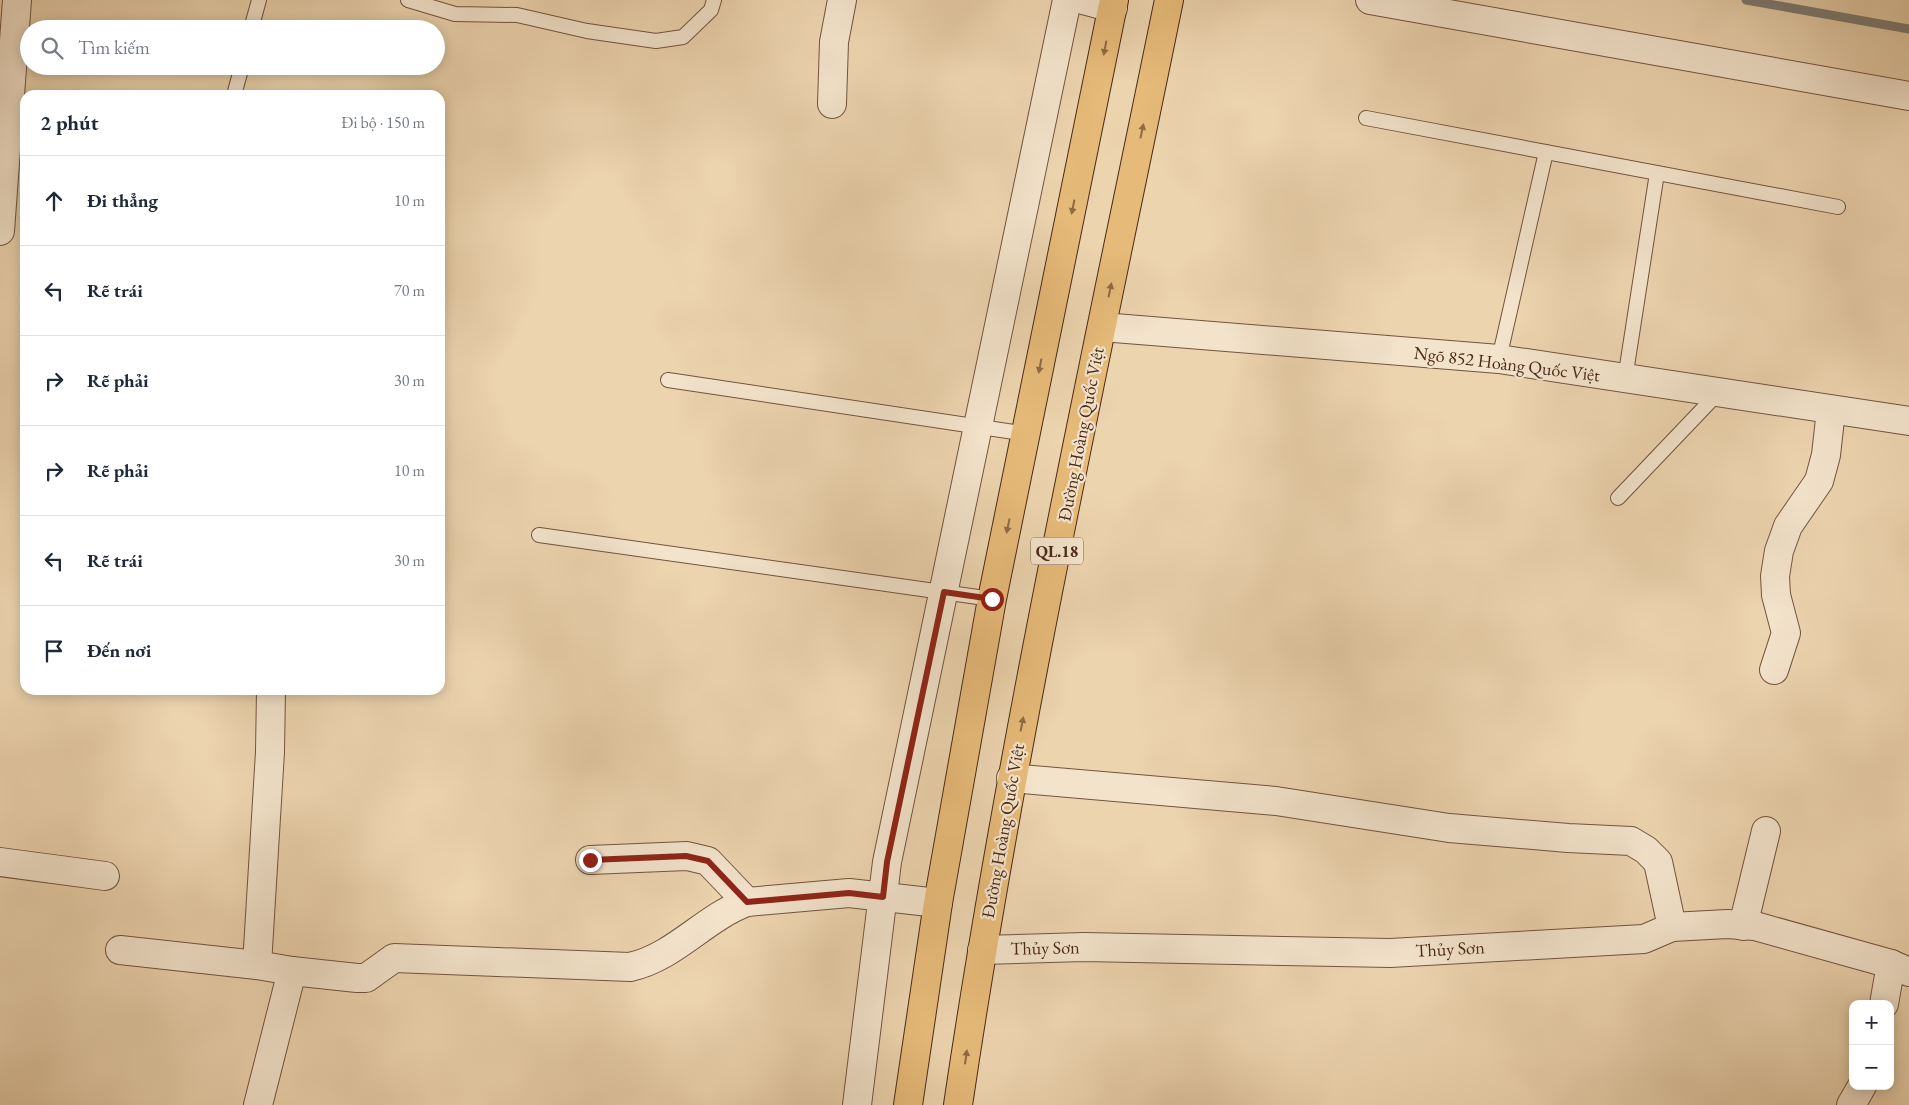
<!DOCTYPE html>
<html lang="vi">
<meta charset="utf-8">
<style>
body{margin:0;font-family:"EB Garamond",serif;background:#f6f6f7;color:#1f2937}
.controls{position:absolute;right:15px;bottom:15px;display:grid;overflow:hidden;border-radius:10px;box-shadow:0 2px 12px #0003}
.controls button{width:45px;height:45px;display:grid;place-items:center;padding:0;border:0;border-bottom:1px solid #e0e1e3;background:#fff;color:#1f2937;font:25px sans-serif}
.stop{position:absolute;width:15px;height:15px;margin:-11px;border:4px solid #8f2418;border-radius:50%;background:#fff}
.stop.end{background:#8f2418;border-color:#fff;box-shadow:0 1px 5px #0008}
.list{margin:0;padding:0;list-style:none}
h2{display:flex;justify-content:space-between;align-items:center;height:65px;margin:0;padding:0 20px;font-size:21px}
h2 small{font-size:16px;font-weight:400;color:#747a83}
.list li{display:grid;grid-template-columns:32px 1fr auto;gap:15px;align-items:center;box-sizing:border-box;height:90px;padding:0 20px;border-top:1px solid #e0e1e3}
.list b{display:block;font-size:19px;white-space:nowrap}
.list em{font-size:16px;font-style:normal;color:#747a83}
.icon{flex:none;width:28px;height:28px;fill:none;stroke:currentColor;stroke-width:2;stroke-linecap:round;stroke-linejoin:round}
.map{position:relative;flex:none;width:1909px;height:1105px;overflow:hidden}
.search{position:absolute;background:#fff;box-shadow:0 2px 12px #0003;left:20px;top:20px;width:425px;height:55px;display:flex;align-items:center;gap:12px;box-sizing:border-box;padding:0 18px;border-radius:28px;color:#747a83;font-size:19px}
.panel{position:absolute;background:#fff;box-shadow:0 2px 12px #0003;left:20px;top:90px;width:425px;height:605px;border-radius:15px}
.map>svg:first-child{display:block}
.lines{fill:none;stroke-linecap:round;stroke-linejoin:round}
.stream{stroke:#7c7d77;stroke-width:9}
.service-casing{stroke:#72543e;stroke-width:16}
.minor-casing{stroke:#72543e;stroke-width:30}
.trunk-casing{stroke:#4a2918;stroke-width:30}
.service{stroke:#f3e3cb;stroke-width:14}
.minor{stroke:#f3e3cb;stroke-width:28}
.trunk{stroke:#e6ba78;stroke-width:28}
.oneway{fill:#906a43}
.route{stroke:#8f2418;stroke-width:6}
.labels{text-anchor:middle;stroke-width:4.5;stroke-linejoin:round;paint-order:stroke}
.shield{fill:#f3e3cb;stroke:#7d614e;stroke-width:1}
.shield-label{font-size:16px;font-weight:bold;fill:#4a2918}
.street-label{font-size:18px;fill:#4a2918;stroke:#f3e3cb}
</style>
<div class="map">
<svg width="1909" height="1105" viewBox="0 0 1909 1105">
<rect width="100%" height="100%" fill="#ecd4af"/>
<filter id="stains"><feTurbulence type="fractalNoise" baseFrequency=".004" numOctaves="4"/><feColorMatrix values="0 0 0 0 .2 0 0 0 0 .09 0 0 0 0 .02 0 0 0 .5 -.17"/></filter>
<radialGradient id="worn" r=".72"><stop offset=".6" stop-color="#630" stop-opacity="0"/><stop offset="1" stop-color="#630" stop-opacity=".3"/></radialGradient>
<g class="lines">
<path class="stream" d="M 1746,0 L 1909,29"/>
<g class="service-casing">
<g id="service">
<path d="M 408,0 L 455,14 L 517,15 L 587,31 L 656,41 L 683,37 L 711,10 L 714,0"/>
<path d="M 251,29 L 259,0"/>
<path d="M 234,95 L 242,66"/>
<path d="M 1366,118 L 1838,207"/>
<path d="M 1499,359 L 1546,152"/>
<path d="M 1625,379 L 1657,173"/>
<path d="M 668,380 L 1027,434"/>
<path d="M 1618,498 L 1719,392"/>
<path d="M 539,535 L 992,599"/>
</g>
</g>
<g class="minor-casing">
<g id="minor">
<path d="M 1083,0 L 1113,8"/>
<path d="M 1370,0 L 1909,96"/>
<path d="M 832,104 L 834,42 L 842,0"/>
<path d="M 0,231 L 17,0"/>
<path d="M 1102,327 L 1499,359 L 1909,421"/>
<path d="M 1774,670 L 1786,633 L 1776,595 L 1775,576 L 1779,551 L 1788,526 L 1819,481 L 1826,455 L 1831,410"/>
<path d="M 1011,778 L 1276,801 L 1449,828 L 1568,838 L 1631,841 L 1646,850 L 1658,862 L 1672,927"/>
<path d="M 590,860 L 687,856 L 708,861 L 747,902"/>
<path d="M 0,862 L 105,876"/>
<path d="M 1743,926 L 1766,831"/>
<path d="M 120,950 L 257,965 L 292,971 L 357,978 L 366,978 L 394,958 L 630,967 C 675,957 704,918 747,902 L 849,893 L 938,903"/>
<path d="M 982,950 L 1084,947 L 1390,953 L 1644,939 L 1672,927 L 1727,924 L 1755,926 L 1891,964 L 1909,972"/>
<path d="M 257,965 L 270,752 L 271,690"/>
<path d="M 1884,1004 L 1891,964"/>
<path d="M 258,1105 L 292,971"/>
<path d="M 857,1105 L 887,862 L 1067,0"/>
<path d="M 1851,1105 L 1862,1086"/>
</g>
</g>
<g class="trunk-casing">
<g id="trunk">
<path d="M 908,1105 L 938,903 L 992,599 L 1114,0"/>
<path d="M 958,1105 C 1013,734 1094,367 1169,0"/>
</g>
</g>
<use href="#service" class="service"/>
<use href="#minor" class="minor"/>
<use href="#trunk" class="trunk"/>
</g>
<defs><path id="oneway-solid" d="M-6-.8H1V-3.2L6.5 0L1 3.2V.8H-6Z" transform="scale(1.25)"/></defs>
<g class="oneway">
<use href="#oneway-solid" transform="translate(1105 48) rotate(101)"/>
<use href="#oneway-solid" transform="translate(1142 131) rotate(-78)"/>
<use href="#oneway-solid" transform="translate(1073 207) rotate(101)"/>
<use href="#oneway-solid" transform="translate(1110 290) rotate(-78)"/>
<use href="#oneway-solid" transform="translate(1040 366) rotate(101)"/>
<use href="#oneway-solid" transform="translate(1008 526) rotate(102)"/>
<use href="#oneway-solid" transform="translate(1022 724) rotate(-79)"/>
<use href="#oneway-solid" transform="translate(966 1057) rotate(-82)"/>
</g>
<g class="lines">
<path class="route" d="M 590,860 L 686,856 L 708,861 L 747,902 L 849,893 L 883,897 L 887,862 L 944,592 L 992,599"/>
</g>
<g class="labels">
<rect class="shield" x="1031" y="537.5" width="52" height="27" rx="4"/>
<g class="shield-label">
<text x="1057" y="557">QL.18</text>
</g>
<g class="street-label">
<text transform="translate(1507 364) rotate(7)" y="6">Ngõ 852 Hoàng Quốc Việt</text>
<text transform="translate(1081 434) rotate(-79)" y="6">Đường Hoàng Quốc Việt</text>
<text transform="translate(1003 831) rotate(-80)" y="6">Đường Hoàng Quốc Việt</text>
<text transform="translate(1045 948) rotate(-1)" y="6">Thủy Sơn</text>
<text transform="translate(1450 949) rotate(-3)" y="6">Thủy Sơn</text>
</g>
</g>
<rect width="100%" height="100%" filter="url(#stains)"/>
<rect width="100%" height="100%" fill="url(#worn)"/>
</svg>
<div class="controls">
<button>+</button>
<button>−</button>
</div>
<div class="stop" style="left:992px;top:599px"></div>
<div class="stop end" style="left:590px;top:860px"></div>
<div class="search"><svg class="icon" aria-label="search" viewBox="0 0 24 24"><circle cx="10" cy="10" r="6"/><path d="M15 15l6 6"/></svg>Tìm kiếm</div>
<section class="panel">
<h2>2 phút<small>Đi bộ · 150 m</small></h2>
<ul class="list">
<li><svg class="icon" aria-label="ahead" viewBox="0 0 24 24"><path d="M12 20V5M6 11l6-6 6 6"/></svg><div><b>Đi thẳng</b></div><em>10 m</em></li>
<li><svg class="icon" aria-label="left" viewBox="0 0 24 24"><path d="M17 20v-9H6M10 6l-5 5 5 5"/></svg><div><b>Rẽ trái</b></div><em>70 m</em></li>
<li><svg class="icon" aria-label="right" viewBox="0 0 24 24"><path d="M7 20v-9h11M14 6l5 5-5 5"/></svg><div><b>Rẽ phải</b></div><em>30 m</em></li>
<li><svg class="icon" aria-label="right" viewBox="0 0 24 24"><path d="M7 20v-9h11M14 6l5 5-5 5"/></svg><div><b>Rẽ phải</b></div><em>10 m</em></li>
<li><svg class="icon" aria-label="left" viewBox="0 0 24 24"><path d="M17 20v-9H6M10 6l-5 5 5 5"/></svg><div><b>Rẽ trái</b></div><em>30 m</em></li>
<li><svg class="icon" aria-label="arrive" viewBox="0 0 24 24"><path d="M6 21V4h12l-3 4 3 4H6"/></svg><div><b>Đến nơi</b></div></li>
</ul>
</section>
</div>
